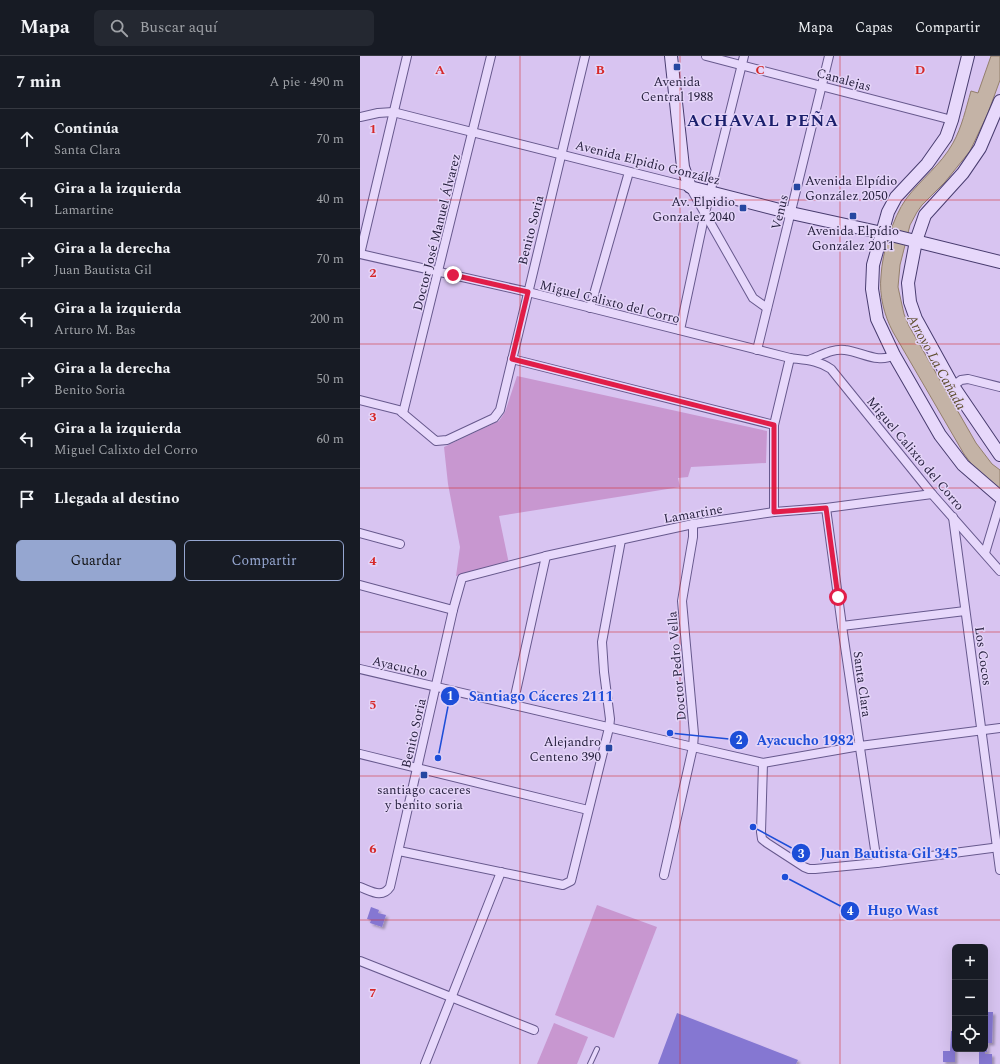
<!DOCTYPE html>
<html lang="es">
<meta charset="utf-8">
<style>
body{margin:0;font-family:Spectral,serif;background:#242831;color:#f1f3f6}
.controls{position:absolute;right:12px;bottom:12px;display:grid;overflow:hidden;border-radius:6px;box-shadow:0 4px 16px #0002}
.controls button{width:36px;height:36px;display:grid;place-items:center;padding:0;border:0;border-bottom:1px solid #363941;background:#171b24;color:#f1f3f6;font:20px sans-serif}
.stop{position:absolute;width:12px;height:12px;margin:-9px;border:3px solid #e11d48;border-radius:50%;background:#fff}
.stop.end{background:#e11d48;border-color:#fff;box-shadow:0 1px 4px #0008}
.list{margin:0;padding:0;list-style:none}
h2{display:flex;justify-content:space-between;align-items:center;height:52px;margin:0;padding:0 16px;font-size:17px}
h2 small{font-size:13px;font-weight:400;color:#9ea1a6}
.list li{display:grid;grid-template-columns:26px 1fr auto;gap:12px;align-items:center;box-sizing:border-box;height:60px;padding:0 16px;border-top:1px solid #363941}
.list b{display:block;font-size:15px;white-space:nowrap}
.list p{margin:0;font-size:13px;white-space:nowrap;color:#9ea1a6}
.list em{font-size:13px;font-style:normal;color:#9ea1a6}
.actions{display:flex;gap:8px;padding:12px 16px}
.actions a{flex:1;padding:9px 0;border:1px solid #95a6d0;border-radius:6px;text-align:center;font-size:14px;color:#95a6d0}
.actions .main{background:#95a6d0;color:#111}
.icon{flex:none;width:22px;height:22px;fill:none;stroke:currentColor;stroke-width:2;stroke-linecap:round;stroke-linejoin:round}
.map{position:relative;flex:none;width:640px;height:1008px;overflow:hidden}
header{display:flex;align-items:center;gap:24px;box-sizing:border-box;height:56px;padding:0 20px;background:#171b24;border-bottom:1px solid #363941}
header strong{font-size:19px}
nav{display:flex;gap:22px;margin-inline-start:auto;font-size:14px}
.search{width:280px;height:36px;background:#242831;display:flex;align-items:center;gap:10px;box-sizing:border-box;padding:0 14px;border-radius:6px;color:#9ea1a6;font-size:15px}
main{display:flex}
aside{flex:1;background:#171b24}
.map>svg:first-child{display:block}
.green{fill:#c897d0}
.water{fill:#c4b3a6;stroke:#937f6c}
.building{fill:#8577d2;filter:url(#shadow)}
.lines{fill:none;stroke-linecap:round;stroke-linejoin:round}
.service-casing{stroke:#67598d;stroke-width:6}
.minor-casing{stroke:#67598d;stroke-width:10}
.secondary-casing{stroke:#483c6f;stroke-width:14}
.service{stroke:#e7d8fb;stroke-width:4}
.minor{stroke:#e7d8fb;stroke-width:8}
.secondary{stroke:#e7d8fb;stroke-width:12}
.route{stroke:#e11d48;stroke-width:5}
.grid{fill:none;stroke:#d62828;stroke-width:1;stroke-opacity:0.55}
.poi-dot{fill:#2547a1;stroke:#e4d4f8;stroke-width:1.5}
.labels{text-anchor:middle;stroke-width:3;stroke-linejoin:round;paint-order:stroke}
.street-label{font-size:13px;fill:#241e3c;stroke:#e4d4f8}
.poi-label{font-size:13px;fill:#241e3c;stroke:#e4d4f8}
.water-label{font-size:14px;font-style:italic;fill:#5d4d2c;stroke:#e4d4f8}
.district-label{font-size:17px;font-weight:bold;letter-spacing:1px;fill:#1a1f6c;stroke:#e4d4f8}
.grid-label{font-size:13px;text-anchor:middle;font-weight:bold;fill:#d62828;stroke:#e4d4f8;stroke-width:3;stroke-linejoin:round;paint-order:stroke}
.leader{fill:none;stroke:#1d4ed8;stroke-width:1.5}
.callout-dot{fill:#1d4ed8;stroke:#e4d4f8;stroke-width:1.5}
.mark-label{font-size:12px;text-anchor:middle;font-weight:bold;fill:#fff}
.callout-label{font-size:14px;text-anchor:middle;font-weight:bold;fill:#1d4ed8;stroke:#e4d4f8;stroke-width:3;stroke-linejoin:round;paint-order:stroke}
</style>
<header>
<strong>Mapa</strong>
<div class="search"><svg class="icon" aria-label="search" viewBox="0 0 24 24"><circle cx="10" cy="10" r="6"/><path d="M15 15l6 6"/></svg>Buscar aquí</div>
<nav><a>Mapa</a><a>Capas</a><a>Compartir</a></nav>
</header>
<main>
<aside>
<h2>7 min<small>A pie · 490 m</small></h2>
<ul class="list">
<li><svg class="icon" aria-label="ahead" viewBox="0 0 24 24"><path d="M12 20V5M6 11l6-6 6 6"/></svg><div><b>Continúa</b><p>Santa Clara</p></div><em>70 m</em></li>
<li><svg class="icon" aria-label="left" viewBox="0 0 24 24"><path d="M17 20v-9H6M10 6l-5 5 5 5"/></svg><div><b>Gira a la izquierda</b><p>Lamartine</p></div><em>40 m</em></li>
<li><svg class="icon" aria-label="right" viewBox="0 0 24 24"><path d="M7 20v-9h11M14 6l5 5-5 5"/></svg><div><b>Gira a la derecha</b><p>Juan Bautista Gil</p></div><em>70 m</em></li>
<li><svg class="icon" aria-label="left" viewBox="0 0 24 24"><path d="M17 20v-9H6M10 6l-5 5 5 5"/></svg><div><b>Gira a la izquierda</b><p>Arturo M. Bas</p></div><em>200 m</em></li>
<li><svg class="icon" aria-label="right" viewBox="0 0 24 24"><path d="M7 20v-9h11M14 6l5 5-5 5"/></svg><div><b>Gira a la derecha</b><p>Benito Soria</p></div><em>50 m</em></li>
<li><svg class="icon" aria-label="left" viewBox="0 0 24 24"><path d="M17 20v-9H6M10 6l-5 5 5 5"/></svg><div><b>Gira a la izquierda</b><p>Miguel Calixto del Corro</p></div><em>60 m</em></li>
<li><svg class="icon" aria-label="arrive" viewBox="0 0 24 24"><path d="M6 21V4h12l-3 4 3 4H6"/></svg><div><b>Llegada al destino</b></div></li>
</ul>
<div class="actions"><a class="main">Guardar</a><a>Compartir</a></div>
</aside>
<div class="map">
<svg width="640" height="1008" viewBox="0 0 640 1008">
<defs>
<filter id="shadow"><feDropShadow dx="2.5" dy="2.5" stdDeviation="1" flood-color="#0004"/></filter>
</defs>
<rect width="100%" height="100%" fill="#d8c4f1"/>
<g class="green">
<path d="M 157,320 L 407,375 L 406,407 L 331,411 L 328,421 L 318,422 L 320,431 L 139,460 L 149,508 L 96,520 L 100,491 L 88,428 L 84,391 L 139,365 L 145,356 Z"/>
<path d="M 237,849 L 297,871 L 254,982 L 195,959 Z"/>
<path d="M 194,967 L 228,981 L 217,1008 L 177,1008 Z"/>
</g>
<path class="water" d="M 631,0 L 640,0 L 640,24 L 628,57 L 610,95 L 585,126 L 562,149 L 557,156 L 550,169 L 540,209 L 538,231 L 544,258 L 549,270 L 616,387 L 632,408 L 640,414 L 640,433 L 619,418 L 604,398 L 533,276 C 524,259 519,239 521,220 C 522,197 533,161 546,143 C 561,123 581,109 593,87 C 602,71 606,52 611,35 L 618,37 Z"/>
<g class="building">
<path d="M 11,851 L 19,854 L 18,857 L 26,859 L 22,871 L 10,867 L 11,864 L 7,863 Z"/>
<path d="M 625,956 L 633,956 L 632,987 L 627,987 L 627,996 L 625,996 L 625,998 L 632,998 L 632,1008 L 619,1008 L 619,993 L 625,993 Z"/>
<path d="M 317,957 L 438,1004 L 436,1008 L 298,1008 Z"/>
<path d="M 591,975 L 595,975 L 595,1006 L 583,1006 L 583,995 L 590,995 Z"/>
</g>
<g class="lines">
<g class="service-casing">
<path id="service" d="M 230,1008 L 237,993"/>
</g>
<g class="minor-casing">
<g id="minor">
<path d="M 346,0 L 592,64"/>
<path d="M 0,61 L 18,57 L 33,56 L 330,131 L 393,242 L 407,252"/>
<path d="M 0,198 L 168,236 L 430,302 C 445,304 458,304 471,313 L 572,438 L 640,515"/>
<path d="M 0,198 L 47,0"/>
<path d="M 230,252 L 269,116"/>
<path d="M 320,274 L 345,157 L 384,0"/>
<path d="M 397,294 L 469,0"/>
<path d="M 152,303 L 414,369"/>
<path d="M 449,304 C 460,300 473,292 485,294 C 502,296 518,308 534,299"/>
<path d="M 593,330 L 601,324 L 608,323 L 640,331"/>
<path d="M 0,344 L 39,354 L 76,385 L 87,384 L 134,362 L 140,354 L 225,0"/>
<path d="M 43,357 L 131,0"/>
<path d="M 466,452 L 482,570 L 517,807"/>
<path d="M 414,456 L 414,369 L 430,302"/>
<path d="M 593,461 L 640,814"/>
<path d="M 0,477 L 40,488"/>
<path d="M 625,497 L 640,447"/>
<path d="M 0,529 L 93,554"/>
<path d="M 482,570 L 605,555"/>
<path d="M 0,613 L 333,691 L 403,707 L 500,690 L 640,672"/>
<path d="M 153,649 L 186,500"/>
<path d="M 0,698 L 228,754"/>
<path d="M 403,707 L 401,776 L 402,783 L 407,787 L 444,811 L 449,813 L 455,813 L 517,807 L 640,791"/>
<path d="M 39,795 L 203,829 L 211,825 L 249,672 L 250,663 L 244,616 L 242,586 L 261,484"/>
<path d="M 304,819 L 333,691 L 334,678 L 322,545 L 333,481 L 333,468"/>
<path d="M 0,831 C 11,835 22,843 30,831 L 93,554 L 102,522 L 186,500 L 333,468 L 414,456 L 466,452 L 572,438"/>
<path d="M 0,905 L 174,974"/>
<path d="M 65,1008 L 141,816"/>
</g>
</g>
<g class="secondary-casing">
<g id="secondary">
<path d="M 311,0 L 323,111 L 330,131 L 431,157 L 527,178 L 640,206"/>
<path d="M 608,0 L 592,64 L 586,81 L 567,108 L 536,141 L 528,156 L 513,209 L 512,233 L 517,263 L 534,299 L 580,379 L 603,409 L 640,441"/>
<path d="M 640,45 L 620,92 L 603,117 L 565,159 L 556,185 L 548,227 L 550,246 L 556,263 L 593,330 L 640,399"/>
</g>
</g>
<use href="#service" class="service"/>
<use href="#minor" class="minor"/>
<use href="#secondary" class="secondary"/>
</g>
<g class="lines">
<path class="route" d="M 93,219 L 168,236 L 152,303 L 414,369 L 414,456 L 466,452 L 478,541"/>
</g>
<path class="grid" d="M 160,0 L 160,1008M 320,0 L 320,1008M 480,0 L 480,1008M 0,144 L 640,144M 0,288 L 640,288M 0,432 L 640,432M 0,576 L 640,576M 0,720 L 640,720M 0,864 L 640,864"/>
<g class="poi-dot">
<rect x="313" y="7" width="8" height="8" rx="2"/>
<rect x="433" y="127" width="8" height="8" rx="2"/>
<rect x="379" y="148" width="8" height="8" rx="2"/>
<rect x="489" y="156" width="8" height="8" rx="2"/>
<rect x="245" y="688" width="8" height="8" rx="2"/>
<rect x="60" y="715" width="8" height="8" rx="2"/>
</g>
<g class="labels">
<g class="street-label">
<text transform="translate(484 23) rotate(15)" y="5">Canalejas</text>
<text transform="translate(288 106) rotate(14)" y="5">Avenida Elpidio González</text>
<text transform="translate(419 156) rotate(-76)" y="5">Venus</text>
<text transform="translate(170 174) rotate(-76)" y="5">Benito Soria</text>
<text transform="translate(76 176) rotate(-76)" y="5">Doctor José Manuel Álvarez</text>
<text transform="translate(250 245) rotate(14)" y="5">Miguel Calixto del Corro</text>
<text transform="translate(556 397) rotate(50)" y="5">Miguel Calixto del Corro</text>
<text transform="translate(333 457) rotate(-10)" y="5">Lamartine</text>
<text transform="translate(624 600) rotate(82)" y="5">Los Cocos</text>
<text transform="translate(40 610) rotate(13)" y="5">Ayacucho</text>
<text transform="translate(316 610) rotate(-95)" y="5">Doctor Pedro Vella</text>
<text transform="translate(503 628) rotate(82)" y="5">Santa Clara</text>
<text transform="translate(53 677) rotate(-77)" y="5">Benito Soria</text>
</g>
<g class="poi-label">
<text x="317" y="30">Avenida<tspan x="317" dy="15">Central 1988</tspan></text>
<text x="445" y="129" text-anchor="start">Avenida Elpídio<tspan x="445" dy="15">González 2050</tspan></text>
<text x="375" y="150" text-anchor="end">Av. Elpidio<tspan x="375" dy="15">Gonzalez 2040</tspan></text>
<text x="493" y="179">Avenida Elpídio<tspan x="493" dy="15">González 2011</tspan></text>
<text x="241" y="690" text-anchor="end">Alejandro<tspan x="241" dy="15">Centeno 390</tspan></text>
<text x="64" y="738">santiago caceres<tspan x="64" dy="15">y benito soria</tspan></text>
</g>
<g class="water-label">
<text transform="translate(577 306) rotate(61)" y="5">Arroyo La Cañada</text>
</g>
<g class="district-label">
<text x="403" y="70">ACHAVAL PEÑA</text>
</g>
</g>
<g class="grid-label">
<text x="80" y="18">A</text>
<text x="240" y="18">B</text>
<text x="400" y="18">C</text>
<text x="560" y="18">D</text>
<text x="13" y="77">1</text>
<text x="13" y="221">2</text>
<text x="13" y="365">3</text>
<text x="13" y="509">4</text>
<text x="13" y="653">5</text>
<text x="13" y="797">6</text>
<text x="13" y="941">7</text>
</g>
<path class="leader" d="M78 702L90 640M310 677L379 684M393 771L441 797M425 821L490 855"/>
<g class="callout-dot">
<circle cx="78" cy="702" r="4"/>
<circle cx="310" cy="677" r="4"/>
<circle cx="393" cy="771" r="4"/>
<circle cx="425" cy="821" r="4"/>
<circle cx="90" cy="640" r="10"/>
<circle cx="379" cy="684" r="10"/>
<circle cx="441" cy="797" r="10"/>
<circle cx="490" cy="855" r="10"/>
</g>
<g class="mark-label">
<text x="90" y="644">1</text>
<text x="379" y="688">2</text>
<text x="441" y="802">3</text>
<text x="490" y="859">4</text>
</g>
<g class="callout-label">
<text x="181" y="645">Santiago Cáceres 2111</text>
<text x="445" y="689">Ayacucho 1982</text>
<text x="529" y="802">Juan Bautista Gil 345</text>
<text x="543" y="859">Hugo Wast</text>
</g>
</svg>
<div class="controls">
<button>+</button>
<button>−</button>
<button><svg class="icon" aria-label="locate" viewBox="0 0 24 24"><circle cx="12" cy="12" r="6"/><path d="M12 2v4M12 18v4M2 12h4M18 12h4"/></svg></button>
</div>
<div class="stop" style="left:478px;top:541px"></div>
<div class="stop end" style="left:93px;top:219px"></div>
</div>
</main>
